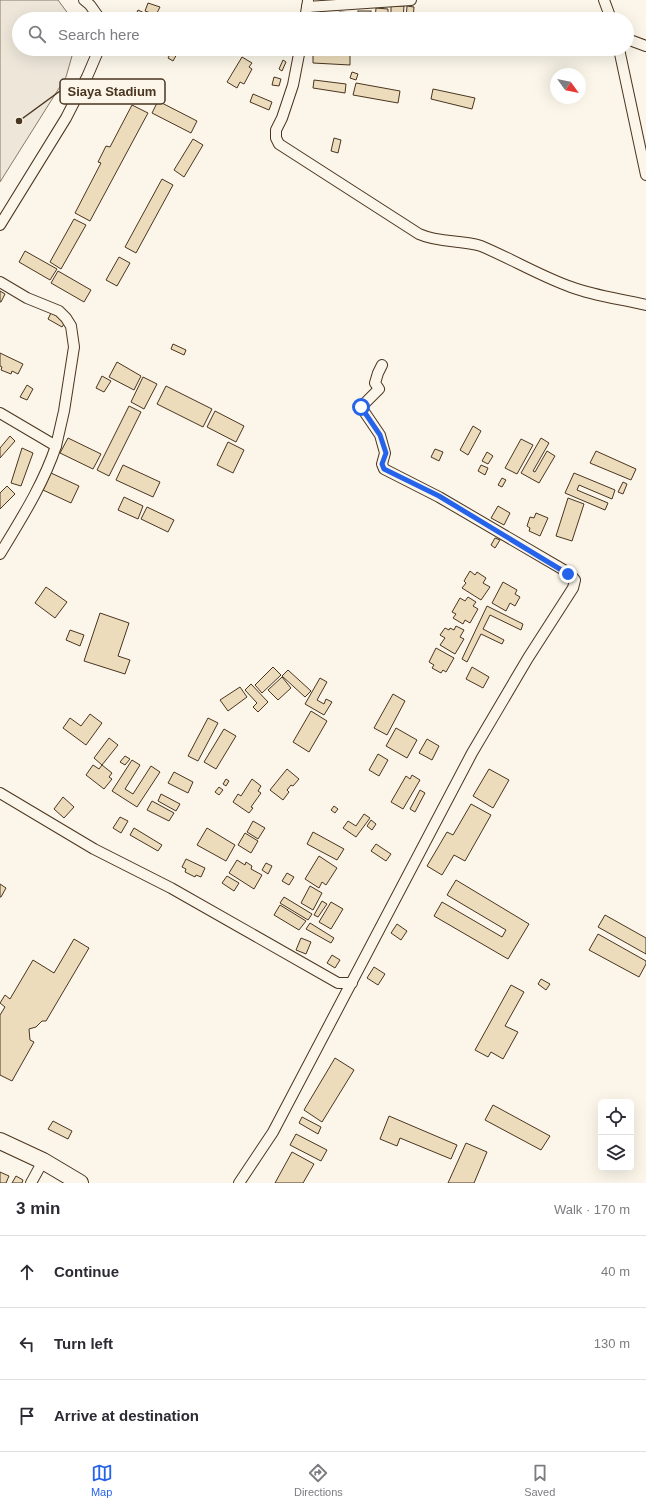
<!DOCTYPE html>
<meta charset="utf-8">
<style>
body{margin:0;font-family:Arial,sans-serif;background:#f7f7f7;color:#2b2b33}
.controls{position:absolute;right:12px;bottom:12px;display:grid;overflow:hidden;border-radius:6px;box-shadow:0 4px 16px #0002}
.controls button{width:36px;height:36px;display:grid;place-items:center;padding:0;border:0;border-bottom:1px solid #e1e1e2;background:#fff;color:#2b2b33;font:20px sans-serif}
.compass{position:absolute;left:550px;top:68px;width:36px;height:36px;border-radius:50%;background:#fff;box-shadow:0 4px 16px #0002;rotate:123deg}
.stop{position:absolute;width:12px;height:12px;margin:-9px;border:3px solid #2563eb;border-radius:50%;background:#fff}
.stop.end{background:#2563eb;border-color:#fff;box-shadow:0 1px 4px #0008}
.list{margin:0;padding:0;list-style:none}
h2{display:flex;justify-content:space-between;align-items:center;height:52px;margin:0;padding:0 16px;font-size:17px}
h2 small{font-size:13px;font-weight:400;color:#7c7c81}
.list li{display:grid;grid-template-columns:26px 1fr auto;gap:12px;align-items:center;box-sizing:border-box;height:72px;padding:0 16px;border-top:1px solid #e1e1e2}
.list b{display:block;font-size:15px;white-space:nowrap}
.list em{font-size:13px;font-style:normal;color:#7c7c81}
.icon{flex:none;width:22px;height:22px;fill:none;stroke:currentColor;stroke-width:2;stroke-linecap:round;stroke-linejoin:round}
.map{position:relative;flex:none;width:646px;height:1183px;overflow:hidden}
.search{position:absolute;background:#fff;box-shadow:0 4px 16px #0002;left:12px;right:12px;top:12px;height:44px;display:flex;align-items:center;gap:10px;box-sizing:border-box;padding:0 14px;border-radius:22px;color:#7c7c81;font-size:15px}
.sheet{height:268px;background:#fff}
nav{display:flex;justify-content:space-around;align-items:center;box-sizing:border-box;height:56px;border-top:1px solid #e1e1e2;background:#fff;font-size:11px;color:#7c7c81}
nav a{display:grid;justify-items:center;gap:2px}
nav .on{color:#2563eb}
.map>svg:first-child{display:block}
.green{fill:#ede6d9;stroke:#887966}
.building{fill:#ecdcbc;stroke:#4a3520}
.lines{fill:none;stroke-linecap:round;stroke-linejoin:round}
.minor-casing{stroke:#4a3520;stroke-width:12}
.trunk-casing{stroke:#4a3520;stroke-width:18}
.minor{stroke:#fbf6e9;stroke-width:10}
.trunk{stroke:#fbf6e9;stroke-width:16}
.route{stroke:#2563eb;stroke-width:5}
.leader{fill:none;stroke:#4a3520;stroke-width:1.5}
.callout-dot{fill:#4a3520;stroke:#fbf6e9;stroke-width:1.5}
.callout{fill:#fbf6e9;stroke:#4a3520;stroke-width:1.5}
.callout-label{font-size:13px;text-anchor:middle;font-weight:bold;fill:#4a3520}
</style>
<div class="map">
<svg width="646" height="1183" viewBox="0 0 646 1183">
<rect width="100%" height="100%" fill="#fbf6e9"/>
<path class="green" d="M 0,0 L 58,0 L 72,19 L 19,19 L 19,49 L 74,49 L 66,77 L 0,182 Z"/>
<g class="building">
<path d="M 148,3 L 160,7 L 156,15 L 145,11 Z"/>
<path d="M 391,6 L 404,6 L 403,19 L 391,19 Z"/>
<path d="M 407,6 L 414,7 L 413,19 L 406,19 Z"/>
<path d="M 376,8 L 388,9 L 388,19 L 375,19 Z"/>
<path d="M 138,10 L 157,19 L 134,19 Z"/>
<rect x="358" y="11" width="13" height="8"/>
<path d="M 339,12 L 354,13 L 354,19 L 339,19 Z"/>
<path d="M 169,13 L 178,19 L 165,19 Z"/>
<path d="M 321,13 L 336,15 L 335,19 L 321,19 Z"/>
<path d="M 173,49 L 178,52 L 173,61 L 168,58 Z"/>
<rect x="338" y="49" width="16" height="3"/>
<rect x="357" y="49" width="13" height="3"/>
<path d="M 374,49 L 387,49 L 386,54 L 374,53 Z"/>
<path d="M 390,49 L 402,49 L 402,55 L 389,55 Z"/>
<path d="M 405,49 L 412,49 L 411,55 L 404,55 Z"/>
<path d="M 313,52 L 350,53 L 350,65 L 313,63 Z"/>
<path d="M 242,57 L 252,63 L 249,67 L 252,69 L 244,84 L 240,82 L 237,88 L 227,82 Z"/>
<path d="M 283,60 L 286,62 L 282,71 L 279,69 Z"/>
<path d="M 352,72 L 358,74 L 356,80 L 350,78 Z"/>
<path d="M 274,77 L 281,79 L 279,86 L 272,85 Z"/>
<path d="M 314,80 L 346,84 L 345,93 L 313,88 Z"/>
<path d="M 356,83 L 400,91 L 398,103 L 353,95 Z"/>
<path d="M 433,89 L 475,98 L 472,109 L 431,99 Z"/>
<path d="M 253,94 L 272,102 L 269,110 L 250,102 Z"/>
<path d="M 158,101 L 197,121 L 191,133 L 152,113 Z"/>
<path d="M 132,105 L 148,113 L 90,221 L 75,213 L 101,163 L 98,162 L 106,146 L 110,147 Z"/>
<path d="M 334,138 L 341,140 L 338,153 L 331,151 Z"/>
<path d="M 193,139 L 203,145 L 184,177 L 174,170 Z"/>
<path d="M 162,179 L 173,185 L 136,253 L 125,247 Z"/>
<path d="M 74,219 L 86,225 L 61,269 L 50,262 Z"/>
<path d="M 25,251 L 57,269 L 50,280 L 19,262 Z"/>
<path d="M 119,257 L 130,263 L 117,286 L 106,280 Z"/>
<path d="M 58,271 L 91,290 L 84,302 L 51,283 Z"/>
<path d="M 0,291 L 5,294 L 1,302 L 0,302 Z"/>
<path d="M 51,313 L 66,321 L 62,327 L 48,319 Z"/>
<path d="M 173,344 L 186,350 L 184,355 L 171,349 Z"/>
<path d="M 0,353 L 23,364 L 18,374 L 12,371 L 11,374 L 1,370 L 2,367 L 0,366 Z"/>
<path d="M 117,362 L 141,376 L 134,390 L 109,377 Z"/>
<path d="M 102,376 L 111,381 L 104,392 L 96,388 Z"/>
<path d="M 143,377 L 157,384 L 144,409 L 131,402 Z"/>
<path d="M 27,385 L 33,389 L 27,400 L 20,397 Z"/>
<path d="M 166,386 L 212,409 L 203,427 L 157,404 Z"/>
<path d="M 129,406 L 141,412 L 109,476 L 97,470 Z"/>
<path d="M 215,411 L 244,426 L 236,442 L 207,427 Z"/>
<path d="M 473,426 L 481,431 L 468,455 L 460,450 Z"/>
<path d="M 10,436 L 15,441 L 0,458 L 0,448 Z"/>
<path d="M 68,438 L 101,454 L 93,469 L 60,453 Z"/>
<path d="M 541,438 L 549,443 L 533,471 L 535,472 L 547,451 L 555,456 L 539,483 L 521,473 Z"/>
<path d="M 521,439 L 533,445 L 517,474 L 505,468 Z"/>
<path d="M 228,442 L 244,450 L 233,473 L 217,465 Z"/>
<path d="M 22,448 L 33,453 L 21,486 L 11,483 Z"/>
<path d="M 435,449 L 443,452 L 439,461 L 431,457 Z"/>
<path d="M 596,451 L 636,469 L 631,480 L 590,463 Z"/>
<path d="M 487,452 L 493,456 L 488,464 L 482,461 Z"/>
<path d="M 123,465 L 160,482 L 153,497 L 116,480 Z"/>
<path d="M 481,465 L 488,468 L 485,475 L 478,471 Z"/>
<path d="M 51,473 L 79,486 L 71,503 L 43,490 Z"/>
<path d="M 574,473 L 615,490 L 612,499 L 579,485 L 577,490 L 608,503 L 605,510 L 565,493 Z"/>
<path d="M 502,478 L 506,480 L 502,487 L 498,485 Z"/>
<path d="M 623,482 L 627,484 L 623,494 L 618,492 Z"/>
<path d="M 7,486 L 15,494 L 0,509 L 0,493 Z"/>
<path d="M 124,497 L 143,506 L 138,519 L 118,510 Z"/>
<path d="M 568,498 L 584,504 L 572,541 L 556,536 Z"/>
<path d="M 498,506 L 510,513 L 504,525 L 491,518 Z"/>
<path d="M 147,507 L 174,520 L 168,532 L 141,519 Z"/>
<path d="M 536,513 L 548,518 L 540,536 L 529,531 L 530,528 L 527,526 L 530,517 L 534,518 Z"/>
<path d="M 495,538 L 500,540 L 495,548 L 491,545 Z"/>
<path d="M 470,571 L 475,575 L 477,572 L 486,578 L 483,583 L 490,587 L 481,600 L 462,588 L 466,583 L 464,581 Z"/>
<path d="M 503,582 L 517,590 L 515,594 L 520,597 L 515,606 L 510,603 L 506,611 L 492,603 Z"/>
<path d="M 46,587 L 67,602 L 55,618 L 35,603 Z"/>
<path d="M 468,597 L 476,602 L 473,606 L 478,609 L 470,623 L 465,620 L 463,624 L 453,618 L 456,614 L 452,612 L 460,598 L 465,601 Z"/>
<path d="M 487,606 L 523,624 L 521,630 L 490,615 L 483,629 L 504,640 L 502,644 L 481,634 L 467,662 L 462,659 Z"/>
<path d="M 100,613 L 129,623 L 118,656 L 130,660 L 125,674 L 84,661 Z"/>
<path d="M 456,626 L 464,630 L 460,637 L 464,639 L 455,654 L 440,645 L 445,638 L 440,635 L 445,628 L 449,630 L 450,628 L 454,630 Z"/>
<path d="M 70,630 L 84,635 L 80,646 L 66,640 Z"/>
<path d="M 436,648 L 454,658 L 446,672 L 443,670 L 441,673 L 432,668 L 434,665 L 429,662 Z"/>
<path d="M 273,667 L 281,675 L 262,693 L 255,685 Z"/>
<path d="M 472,667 L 489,677 L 483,688 L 466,679 Z"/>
<path d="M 288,670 L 311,691 L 305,697 L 282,676 Z"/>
<path d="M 282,677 L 291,688 L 278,700 L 268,690 Z"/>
<path d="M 320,678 L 327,682 L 317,700 L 324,704 L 326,699 L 332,702 L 324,715 L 305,704 Z"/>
<path d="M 251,684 L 268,702 L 258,712 L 253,707 L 257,703 L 245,690 Z"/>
<path d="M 240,687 L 247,697 L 228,711 L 220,700 Z"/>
<path d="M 393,694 L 405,701 L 387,735 L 374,728 Z"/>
<path d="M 311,711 L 327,721 L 309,752 L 293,742 Z"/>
<path d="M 90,714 L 102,723 L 86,745 L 63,728 L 70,718 L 81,726 Z"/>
<path d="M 208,718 L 218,723 L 198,761 L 188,756 Z"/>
<path d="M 396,728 L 417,740 L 407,758 L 386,746 Z"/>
<path d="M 224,729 L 236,736 L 216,769 L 204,762 Z"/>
<path d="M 109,738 L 118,745 L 102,765 L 94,758 Z"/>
<path d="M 427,739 L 439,746 L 432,760 L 419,753 Z"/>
<path d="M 378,754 L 388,760 L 379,776 L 369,770 Z"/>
<path d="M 125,756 L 130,759 L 125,765 L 120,762 Z"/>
<path d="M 132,760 L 140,765 L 125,789 L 133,794 L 151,766 L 160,772 L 137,807 L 112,791 Z"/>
<path d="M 93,765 L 99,769 L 102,765 L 112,773 L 109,777 L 112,779 L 104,789 L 86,775 Z"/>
<path d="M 287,769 L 299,779 L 293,786 L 291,785 L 287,790 L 289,792 L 283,800 L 270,790 Z"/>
<path d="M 489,769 L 509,780 L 493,808 L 473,796 Z"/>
<path d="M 174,772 L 193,782 L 188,793 L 168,783 Z"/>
<path d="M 412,775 L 420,780 L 403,809 L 391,802 L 406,776 L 410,779 Z"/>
<path d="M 226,779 L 229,781 L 226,786 L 223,784 Z"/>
<path d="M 252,779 L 261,786 L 258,791 L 261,793 L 251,807 L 253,808 L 249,813 L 233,802 L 238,794 L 241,796 Z"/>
<path d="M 219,787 L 223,790 L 219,795 L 215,792 Z"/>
<path d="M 420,790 L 425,793 L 415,812 L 410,809 Z"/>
<path d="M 161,794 L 180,804 L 176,811 L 158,801 Z"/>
<path d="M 63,797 L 74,807 L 64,818 L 54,809 Z"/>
<path d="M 152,801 L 174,813 L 169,821 L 147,810 Z"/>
<path d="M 471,804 L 491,815 L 465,861 L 454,855 L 442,875 L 427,866 L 447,832 L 453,835 Z"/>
<path d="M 334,806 L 338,809 L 335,813 L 331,810 Z"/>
<path d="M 364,814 L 370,818 L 356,837 L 343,828 L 348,821 L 356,826 Z"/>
<path d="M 120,817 L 128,821 L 121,833 L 113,828 Z"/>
<path d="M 371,820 L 376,824 L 372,830 L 367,826 Z"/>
<path d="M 253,821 L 265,828 L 258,839 L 247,832 Z"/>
<path d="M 134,828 L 162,845 L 158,851 L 130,835 Z"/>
<path d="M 207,828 L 235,845 L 226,861 L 197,845 Z"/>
<path d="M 313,832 L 344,849 L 337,860 L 307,844 Z"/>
<path d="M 245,833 L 258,841 L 251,853 L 238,845 Z"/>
<path d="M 376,844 L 391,854 L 386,861 L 371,851 Z"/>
<path d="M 319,856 L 337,868 L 326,885 L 322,882 L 319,888 L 305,879 Z"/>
<path d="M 186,859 L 205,868 L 201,877 L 196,875 L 195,877 L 185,872 L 186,869 L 182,867 Z"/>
<path d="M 237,860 L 245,865 L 246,862 L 252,866 L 251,869 L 262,875 L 254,889 L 229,873 Z"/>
<path d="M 266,863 L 272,866 L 268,874 L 262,870 Z"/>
<path d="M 287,873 L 294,877 L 289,885 L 282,881 Z"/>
<path d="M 227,876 L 239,883 L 234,891 L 222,883 Z"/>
<path d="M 456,880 L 529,924 L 508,959 L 434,916 L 442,902 L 502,937 L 506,930 L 447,895 Z"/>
<path d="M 0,884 L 6,888 L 1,897 L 0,897 Z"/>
<path d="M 310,886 L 322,893 L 313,910 L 301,903 Z"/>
<path d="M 284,897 L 312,914 L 308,920 L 280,903 Z"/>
<path d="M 322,901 L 327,904 L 318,917 L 314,915 Z"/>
<path d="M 331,902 L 343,909 L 331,929 L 319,922 Z"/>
<path d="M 280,905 L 306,921 L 299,930 L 274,915 Z"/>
<path d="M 605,915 L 646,938 L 646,954 L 598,927 Z"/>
<path d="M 310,923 L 334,938 L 331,943 L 306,929 Z"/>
<path d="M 397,924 L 407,931 L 401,940 L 391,933 Z"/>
<path d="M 598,934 L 646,961 L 646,964 L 639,977 L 589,950 Z"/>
<path d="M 301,938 L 311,942 L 306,954 L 296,950 Z"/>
<path d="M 74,939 L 89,948 L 46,1021 L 42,1021 L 36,1027 L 29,1029 L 30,1040 L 34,1042 L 12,1081 L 0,1075 L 0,1015 L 5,1007 L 0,1003 L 5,995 L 10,999 L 33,960 L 54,973 Z"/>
<path d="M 332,955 L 340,960 L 335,968 L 327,963 Z"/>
<path d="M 374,967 L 385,974 L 378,985 L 367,978 Z"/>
<path d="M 541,979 L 550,984 L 546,990 L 538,984 Z"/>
<path d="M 511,985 L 524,992 L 505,1026 L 518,1032 L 503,1059 L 491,1052 L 488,1057 L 475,1050 Z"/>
<path d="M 335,1058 L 354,1070 L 322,1122 L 304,1110 Z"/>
<path d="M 493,1105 L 550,1136 L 541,1150 L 485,1120 Z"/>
<path d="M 389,1116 L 457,1145 L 451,1159 L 400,1138 L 397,1146 L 380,1139 Z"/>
<path d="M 302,1117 L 321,1127 L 318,1134 L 299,1123 Z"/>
<path d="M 53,1121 L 72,1131 L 68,1139 L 48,1129 Z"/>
<path d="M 296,1134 L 327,1150 L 321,1161 L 290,1145 Z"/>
<path d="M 466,1143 L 487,1152 L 474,1183 L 448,1183 Z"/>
<path d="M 292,1152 L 314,1164 L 303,1183 L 275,1183 Z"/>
<path d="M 0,1172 L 9,1176 L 6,1183 L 0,1183 Z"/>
<path d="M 16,1176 L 23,1180 L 22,1183 L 12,1183 Z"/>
</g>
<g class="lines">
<g class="minor-casing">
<g id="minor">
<path d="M 84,0 L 90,5 L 100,19"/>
<path d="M 604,0 L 611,19"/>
<path d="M 307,7 L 411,0"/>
<path d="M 305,19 L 308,1"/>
<path d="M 627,39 L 646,46"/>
<path d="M 300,49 L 293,85 L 282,118 L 276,130 L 276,138 L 279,144 L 419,234 C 439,243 461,240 481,246 C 512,259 540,276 571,287 C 595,296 621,299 646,305"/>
<path d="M 619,49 L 646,175"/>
<path d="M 0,225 L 66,118 L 87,77 L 99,49"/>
<path d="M 0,282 L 27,298 L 59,311 L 66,318 L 71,326 L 74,347 L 64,411 L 56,446"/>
<path d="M 0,413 L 56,446 C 43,485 21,519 0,554"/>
<path d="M 0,793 L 94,849 L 171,888 L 338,983 L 352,983"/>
<path d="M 31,1183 L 43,1161"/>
<path d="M 239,1183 L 273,1132 L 472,753 L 528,658 L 573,588 L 575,580 L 569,573 L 439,497 L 384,469 L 382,464 L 385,453 L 380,435 L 361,407 L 379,389 L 375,383 L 378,373 L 382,365"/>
</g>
</g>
<g class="trunk-casing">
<path id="trunk" d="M 0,1141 L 43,1161 L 80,1183"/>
</g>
<use href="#minor" class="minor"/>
<use href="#trunk" class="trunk"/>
</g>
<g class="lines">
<path class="route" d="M 361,407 L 380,435 L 386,453 L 382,464 L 384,469 L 439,496 L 568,574"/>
</g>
<path class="leader" d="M19 121L60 91"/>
<circle class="callout-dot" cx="19" cy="121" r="4"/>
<rect class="callout" x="60" y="79" width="105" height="25" rx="4"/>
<g class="callout-label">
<text x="112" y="96">Siaya Stadium</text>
</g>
</svg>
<div class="controls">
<button><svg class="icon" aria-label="locate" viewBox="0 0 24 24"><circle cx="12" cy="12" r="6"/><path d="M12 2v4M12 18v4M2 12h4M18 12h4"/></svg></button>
<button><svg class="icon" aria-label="layers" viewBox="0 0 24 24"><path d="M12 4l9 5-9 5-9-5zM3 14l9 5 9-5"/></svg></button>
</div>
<svg class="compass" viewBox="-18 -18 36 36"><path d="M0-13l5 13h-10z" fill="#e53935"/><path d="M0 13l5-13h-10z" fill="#7c7c81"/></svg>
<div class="stop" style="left:361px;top:407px"></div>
<div class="stop end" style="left:568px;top:574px"></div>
<div class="search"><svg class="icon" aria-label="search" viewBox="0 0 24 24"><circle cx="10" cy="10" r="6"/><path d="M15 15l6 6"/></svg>Search here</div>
</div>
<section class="sheet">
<h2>3 min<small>Walk · 170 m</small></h2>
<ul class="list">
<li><svg class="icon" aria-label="ahead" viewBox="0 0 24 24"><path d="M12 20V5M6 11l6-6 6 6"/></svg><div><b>Continue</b></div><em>40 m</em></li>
<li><svg class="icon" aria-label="left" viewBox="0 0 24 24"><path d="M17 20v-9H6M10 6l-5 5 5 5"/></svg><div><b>Turn left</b></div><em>130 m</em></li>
<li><svg class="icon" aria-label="arrive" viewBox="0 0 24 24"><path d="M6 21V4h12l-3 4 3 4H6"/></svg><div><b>Arrive at destination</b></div></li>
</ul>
</section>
<nav>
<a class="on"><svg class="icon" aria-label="map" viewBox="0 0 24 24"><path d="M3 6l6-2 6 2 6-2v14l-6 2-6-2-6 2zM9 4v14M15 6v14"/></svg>Map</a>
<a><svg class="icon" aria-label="directions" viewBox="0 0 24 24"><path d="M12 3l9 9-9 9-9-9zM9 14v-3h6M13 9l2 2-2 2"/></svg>Directions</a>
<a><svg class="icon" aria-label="saved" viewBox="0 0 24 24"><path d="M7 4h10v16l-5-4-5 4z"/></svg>Saved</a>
</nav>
